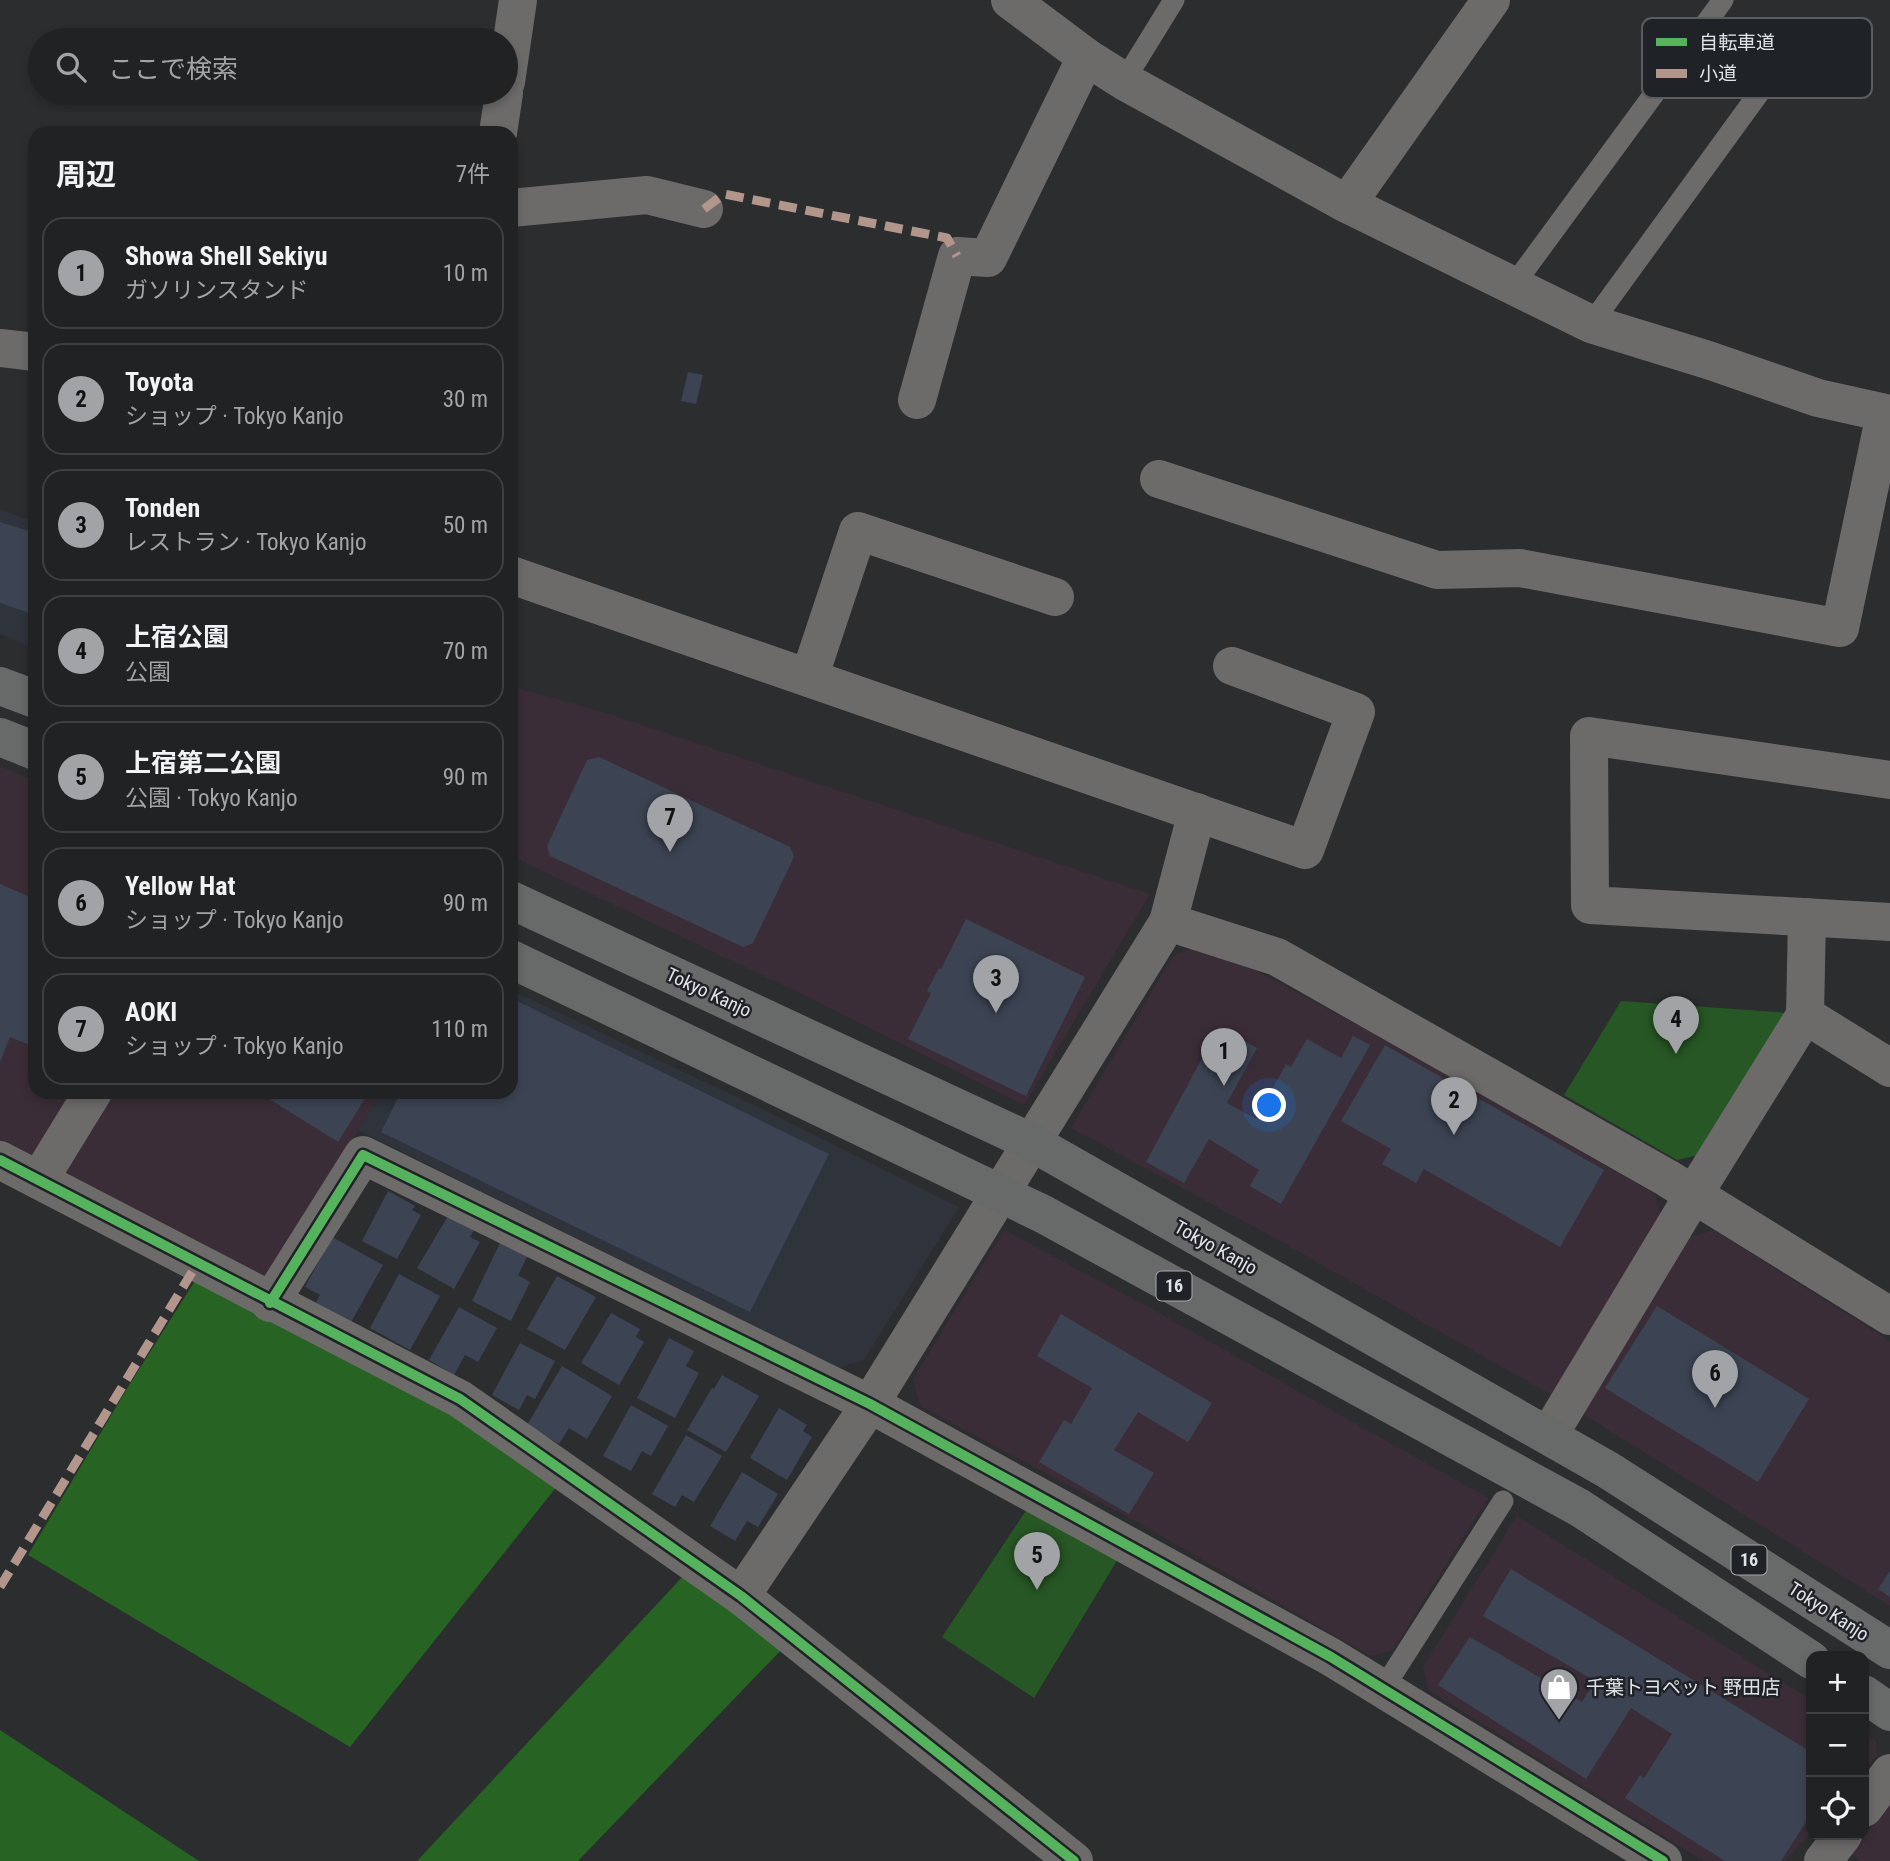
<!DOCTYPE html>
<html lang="ja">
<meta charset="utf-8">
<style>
body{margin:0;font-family:"Roboto Condensed","Noto Sans JP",sans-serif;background:#2d2f30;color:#f1f3f6}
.controls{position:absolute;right:21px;bottom:21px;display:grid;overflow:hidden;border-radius:14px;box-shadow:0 4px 10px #0003}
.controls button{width:63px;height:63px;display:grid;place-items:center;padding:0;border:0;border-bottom:2px solid #3d3f41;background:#202223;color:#f1f3f6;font:35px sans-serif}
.you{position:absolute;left:1270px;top:1106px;width:24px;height:24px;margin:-18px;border:5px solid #fff;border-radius:50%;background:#1a73e8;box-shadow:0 0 0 10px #1a73e833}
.badge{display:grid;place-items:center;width:46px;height:46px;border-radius:50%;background:#a1a3a6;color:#111;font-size:23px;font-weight:700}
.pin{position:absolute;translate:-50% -58px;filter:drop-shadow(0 2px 4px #0008)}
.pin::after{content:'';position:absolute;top:37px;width:24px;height:21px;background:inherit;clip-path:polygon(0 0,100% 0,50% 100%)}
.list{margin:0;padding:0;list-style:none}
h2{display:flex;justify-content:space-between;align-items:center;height:91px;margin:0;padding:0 28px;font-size:30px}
h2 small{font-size:23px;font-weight:400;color:#a2a4a6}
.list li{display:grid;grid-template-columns:46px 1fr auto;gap:21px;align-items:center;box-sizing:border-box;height:112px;margin:0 14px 14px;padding:0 14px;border:2px solid #3d3f41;border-radius:21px}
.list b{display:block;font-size:26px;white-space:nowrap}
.list p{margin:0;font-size:23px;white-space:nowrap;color:#a2a4a6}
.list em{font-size:23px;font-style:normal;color:#a2a4a6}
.icon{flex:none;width:38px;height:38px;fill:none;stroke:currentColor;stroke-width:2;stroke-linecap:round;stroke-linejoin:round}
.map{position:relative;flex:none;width:1890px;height:1861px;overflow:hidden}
.search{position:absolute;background:#202223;box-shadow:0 4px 10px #0003;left:28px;top:28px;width:490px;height:77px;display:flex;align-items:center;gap:18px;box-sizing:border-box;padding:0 24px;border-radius:38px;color:#a2a4a6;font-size:26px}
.panel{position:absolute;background:#202223;box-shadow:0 4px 10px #0003;left:28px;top:126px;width:490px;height:973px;border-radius:21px}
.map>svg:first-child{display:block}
.commercial{fill:#3b2d37}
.built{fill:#2e333c}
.green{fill:#275724}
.forest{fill:#276323}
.building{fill:#3c4453}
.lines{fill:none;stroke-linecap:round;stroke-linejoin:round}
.lane{stroke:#6c6b6a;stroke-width:21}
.street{stroke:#6c6b6a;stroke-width:38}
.highway{stroke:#686969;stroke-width:38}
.quiet{stroke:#b2968c;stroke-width:9;stroke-dasharray:18 9;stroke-linecap:butt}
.cycleway-casing{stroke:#1f2227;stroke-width:15}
.cycleway{stroke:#56b35d;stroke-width:10}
.labels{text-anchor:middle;stroke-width:5;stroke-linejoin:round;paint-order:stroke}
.shield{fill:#1f2227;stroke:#a6a8ad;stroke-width:2}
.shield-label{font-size:18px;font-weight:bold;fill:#e0e2e6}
.street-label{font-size:19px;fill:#e0e2e6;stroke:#1f2227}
.poi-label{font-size:19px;fill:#e0e2e6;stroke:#1f2227;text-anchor:start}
.key{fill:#1f2227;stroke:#595c60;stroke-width:2}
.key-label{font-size:19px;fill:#e0e2e6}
</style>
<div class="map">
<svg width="1890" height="1861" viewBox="0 0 1890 1861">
<rect width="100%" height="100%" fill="#2b2d2f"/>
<g class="commercial">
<path d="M 511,686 L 612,715 L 1150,894 L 1024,1105 L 787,987 L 511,856 Z"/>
<path d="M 0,766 L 35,781 L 35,1092 L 85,1092 L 37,1167 L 0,1148 Z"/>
<path d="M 1190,949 L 1253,969 L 1380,1037 L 1655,1194 L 1661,1216 L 1555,1397 L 1269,1235 L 1071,1128 L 1173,956 Z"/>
<path d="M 108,1092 L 382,1092 L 260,1286 L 55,1177 Z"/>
<path d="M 1004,1230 L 1152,1309 L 1488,1498 L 1392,1651 L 1370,1656 L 1148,1528 L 920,1406 L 913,1379 Z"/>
<path d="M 1714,1230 L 1890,1341 L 1890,1606 L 1583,1414 L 1690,1237 Z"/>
<path d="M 1517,1516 L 1811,1700 L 1811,1833 L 1785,1861 L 1703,1861 L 1428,1690 L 1423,1667 Z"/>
<path d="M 1864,1733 L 1876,1741 L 1877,1755 L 1864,1771 Z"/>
<path d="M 1890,1802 L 1890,1861 L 1860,1861 L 1850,1854 Z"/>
</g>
<g class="built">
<path d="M 0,510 L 35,522 L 35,649 L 0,634 Z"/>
<path d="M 511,990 L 760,1108 L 959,1207 L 864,1360 L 837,1368 L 358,1130 L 382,1092 L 511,1092 Z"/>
</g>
<g class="green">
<path d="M 1621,1001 L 1790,1013 L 1699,1155 L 1677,1160 L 1564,1095 Z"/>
<path d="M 1027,1509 L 1118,1559 L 1034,1698 L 942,1637 Z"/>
</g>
<g class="forest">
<path d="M 198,1276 L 456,1416 L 558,1485 L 350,1747 L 28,1555 L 128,1387 Z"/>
<path d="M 686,1573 L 785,1646 L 578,1861 L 417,1861 Z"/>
<path d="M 0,1730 L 199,1861 L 0,1861 Z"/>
</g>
<g class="building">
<path d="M 688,372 L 703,375 L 696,404 L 681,401 Z"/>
<path d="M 0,522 L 35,533 L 35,615 L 0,603 Z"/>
<path d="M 599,757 L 790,847 L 794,857 L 753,943 L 743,947 L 550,856 L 547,846 L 587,760 Z"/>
<path d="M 0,884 L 35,899 L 35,1047 L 10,1037 L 0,1062 Z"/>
<path d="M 966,919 L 1085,977 L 1026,1096 L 908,1039 L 931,993 L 927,991 L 939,968 L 941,969 Z"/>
<path d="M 511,998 L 829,1154 L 750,1312 L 381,1132 L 401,1092 L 511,1092 Z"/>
<path d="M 1219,1027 L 1257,1048 L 1227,1103 L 1256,1119 L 1286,1064 L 1291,1067 L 1307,1039 L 1341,1058 L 1353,1036 L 1370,1045 L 1281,1204 L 1250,1186 L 1259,1170 L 1209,1139 L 1184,1183 L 1146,1162 Z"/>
<path d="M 1385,1045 L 1604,1170 L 1560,1247 L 1424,1169 L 1416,1183 L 1382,1164 L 1391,1149 L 1341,1121 Z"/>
<path d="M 258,1092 L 369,1092 L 338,1142 Z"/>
<path d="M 388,1191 L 415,1206 L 412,1210 L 421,1215 L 397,1259 L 362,1241 Z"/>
<path d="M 448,1216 L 474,1230 L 470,1237 L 480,1242 L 454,1289 L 417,1268 Z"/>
<path d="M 332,1237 L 383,1265 L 350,1324 L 315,1304 L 320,1295 L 305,1287 Z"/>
<path d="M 501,1241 L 528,1255 L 518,1275 L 530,1282 L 511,1321 L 472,1301 Z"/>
<path d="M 399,1274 L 440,1296 L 410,1350 L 370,1328 Z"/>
<path d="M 557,1276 L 596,1297 L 565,1350 L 527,1329 Z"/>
<path d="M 1657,1306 L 1809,1399 L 1758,1482 L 1605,1388 Z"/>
<path d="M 459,1307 L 497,1328 L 478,1362 L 465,1355 L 454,1375 L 429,1360 Z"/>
<path d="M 611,1313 L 640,1329 L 636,1337 L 644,1342 L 619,1385 L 581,1363 Z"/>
<path d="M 1061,1314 L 1212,1403 L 1188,1442 L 1138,1412 L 1114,1450 L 1154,1473 L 1129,1514 L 1039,1462 L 1064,1420 L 1071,1424 L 1092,1388 L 1037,1356 Z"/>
<path d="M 669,1338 L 694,1351 L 686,1366 L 699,1373 L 675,1418 L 637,1398 Z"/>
<path d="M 520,1343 L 555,1361 L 535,1399 L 527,1395 L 519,1410 L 492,1395 Z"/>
<path d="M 562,1366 L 612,1396 L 587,1439 L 569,1428 L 559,1444 L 527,1425 Z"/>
<path d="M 722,1375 L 759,1396 L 726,1452 L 687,1430 L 712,1388 L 714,1389 Z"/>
<path d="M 631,1405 L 668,1426 L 651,1456 L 642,1451 L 631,1471 L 603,1456 Z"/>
<path d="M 779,1408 L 807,1425 L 803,1431 L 812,1437 L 787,1480 L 750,1458 Z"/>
<path d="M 686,1435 L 722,1456 L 694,1502 L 682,1495 L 675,1507 L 652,1494 Z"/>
<path d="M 742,1472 L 778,1494 L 758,1527 L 747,1521 L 735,1541 L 710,1526 Z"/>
<path d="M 1511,1569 L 1811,1752 L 1811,1814 L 1781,1861 L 1725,1861 L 1625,1798 L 1640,1775 L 1644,1778 L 1672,1734 L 1631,1708 L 1586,1779 L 1438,1685 L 1470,1637 L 1582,1702 L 1595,1681 L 1483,1616 Z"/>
<path d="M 1890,1571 L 1890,1597 L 1878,1589 Z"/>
</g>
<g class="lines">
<g class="lane">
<path d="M 1124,81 L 1174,0"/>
<path d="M 1513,286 L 1723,0"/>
<path d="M 1591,324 L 1799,38"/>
<path d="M 1383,1689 L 1503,1501"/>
</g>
<g class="street">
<path d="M 1010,0 L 1086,57 L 1124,81 L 1347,204 L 1591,324 L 1708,360 L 1818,398 L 1890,414"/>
<path d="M 506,82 L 518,0"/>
<path d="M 498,133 L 504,93"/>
<path d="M 1347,204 L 1491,0"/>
<path d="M 511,208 L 647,195 L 704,209"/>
<path d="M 0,348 L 35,352"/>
<path d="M 917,400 L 957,256 L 988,258 L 1086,57"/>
<path d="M 1159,479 L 1437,570 L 1520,568 L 1840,628 L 1885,414"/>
<path d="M 511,575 L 1305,850 L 1356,712 L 1232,666"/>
<path d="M 809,678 L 858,531 L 1055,597"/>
<path d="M 1890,780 L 1589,736 L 1590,905 L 1890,922"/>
<path d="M 1168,922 L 1277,957 L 1667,1178 L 1890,1316"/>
<path d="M 1805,1015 L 1890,1068"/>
<path d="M 0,1160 L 460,1399 L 741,1596 L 1074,1861"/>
<path d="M 39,1180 L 93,1092"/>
<path d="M 270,1303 L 363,1155 L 870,1404 L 1331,1657 L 1663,1861"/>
<path d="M 1549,1435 L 1694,1194 L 1805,1015 L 1807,917"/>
<path d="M 741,1596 L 870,1404 L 1168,922 L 1197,812"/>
<path d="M 1864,1808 L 1890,1773"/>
<path d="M 1823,1861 L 1843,1835"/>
</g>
<g class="highway">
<path d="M 0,686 L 35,699"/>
<path d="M 0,737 L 35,751"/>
<path d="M 511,900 L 1031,1142 L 1608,1470 L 1890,1650"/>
<path d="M 511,959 L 1043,1214 L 1580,1508 L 1811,1660"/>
<path d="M 1864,1694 L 1890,1712"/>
</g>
<g class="quiet">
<path d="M 704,209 L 724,194 L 947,238 L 957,256"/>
<path d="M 0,1587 L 197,1264"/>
</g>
<g class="cycleway-casing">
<g id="cycleway">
<path d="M 0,1160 L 460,1399 L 741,1596 L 1074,1861"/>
<path d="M 270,1303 L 363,1155 L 870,1404 L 1331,1657 L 1663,1861"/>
</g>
</g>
<use href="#cycleway" class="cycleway"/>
</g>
<defs>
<g id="shop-pin" transform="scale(2.0125)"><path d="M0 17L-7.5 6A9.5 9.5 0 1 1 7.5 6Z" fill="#a1a3a6" stroke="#1f2227"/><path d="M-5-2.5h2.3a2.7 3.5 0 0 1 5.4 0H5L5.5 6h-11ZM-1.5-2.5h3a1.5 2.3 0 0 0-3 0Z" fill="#fff"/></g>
</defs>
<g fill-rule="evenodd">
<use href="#shop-pin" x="1559" y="1687"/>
</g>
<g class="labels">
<g class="shield">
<rect x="1156.5" y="1271.5" width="35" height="29" rx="5"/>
<rect x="1731.5" y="1545.5" width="35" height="29" rx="5"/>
</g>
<g class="shield-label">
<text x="1174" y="1292">16</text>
<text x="1749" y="1566">16</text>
</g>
<g class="street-label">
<text transform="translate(709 992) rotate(25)" y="7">Tokyo Kanjo</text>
<text transform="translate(1216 1247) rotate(29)" y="7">Tokyo Kanjo</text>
<text transform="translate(1829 1611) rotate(33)" y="7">Tokyo Kanjo</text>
</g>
<g class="poi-label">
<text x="1586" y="1694">千葉トヨペット 野田店</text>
</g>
</g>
<rect x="1642" y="18" width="230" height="80" rx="10" class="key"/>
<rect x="1656" y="38" width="31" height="8" fill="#56b35d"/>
<rect x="1656" y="69" width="31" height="9" fill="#b2968c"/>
<g class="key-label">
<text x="1699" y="49">自転車道</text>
<text x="1699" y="80">小道</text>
</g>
</svg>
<div class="controls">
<button>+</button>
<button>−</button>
<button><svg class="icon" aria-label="locate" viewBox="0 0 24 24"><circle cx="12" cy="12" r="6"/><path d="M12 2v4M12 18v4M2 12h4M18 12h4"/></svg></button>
</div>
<div class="you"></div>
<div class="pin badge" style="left:1224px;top:1086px">1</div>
<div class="pin badge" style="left:1454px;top:1135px">2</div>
<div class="pin badge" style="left:996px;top:1013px">3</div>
<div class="pin badge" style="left:1676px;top:1054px">4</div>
<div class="pin badge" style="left:1037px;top:1590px">5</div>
<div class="pin badge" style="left:1715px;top:1408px">6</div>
<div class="pin badge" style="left:670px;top:852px">7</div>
<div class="search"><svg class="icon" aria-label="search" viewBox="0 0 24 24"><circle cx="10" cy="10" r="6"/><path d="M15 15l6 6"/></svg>ここで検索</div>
<section class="panel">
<h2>周辺<small>7件</small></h2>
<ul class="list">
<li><span class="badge">1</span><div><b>Showa Shell Sekiyu</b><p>ガソリンスタンド</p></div><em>10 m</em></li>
<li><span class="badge">2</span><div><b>Toyota</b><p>ショップ · Tokyo Kanjo</p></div><em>30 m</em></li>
<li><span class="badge">3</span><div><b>Tonden</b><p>レストラン · Tokyo Kanjo</p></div><em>50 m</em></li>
<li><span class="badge">4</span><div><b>上宿公園</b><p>公園</p></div><em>70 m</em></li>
<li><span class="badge">5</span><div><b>上宿第二公園</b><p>公園 · Tokyo Kanjo</p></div><em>90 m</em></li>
<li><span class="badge">6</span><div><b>Yellow Hat</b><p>ショップ · Tokyo Kanjo</p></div><em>90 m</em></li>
<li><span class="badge">7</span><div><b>AOKI</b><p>ショップ · Tokyo Kanjo</p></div><em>110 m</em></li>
</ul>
</section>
</div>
